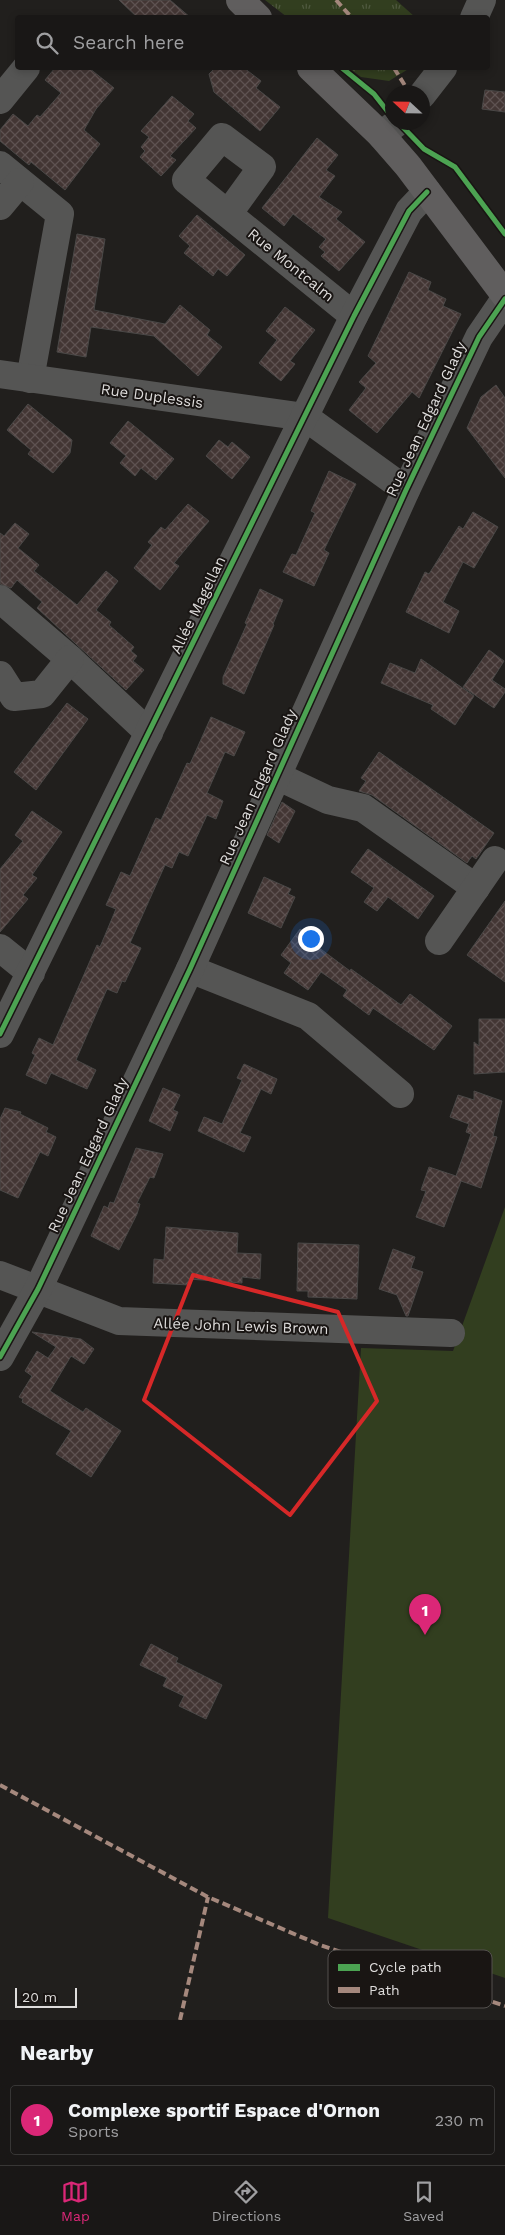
<!DOCTYPE html>
<meta charset="utf-8">
<style>
body{margin:0;font-family:"Work Sans",sans-serif;background:#22201f;color:#f1f3f6}
.compass{position:absolute;left:385px;top:85px;width:45px;height:45px;border-radius:50%;background:#191716;box-shadow:0 2px 8px #0003;rotate:292deg}
.scale{position:absolute;left:15px;bottom:12px;width:62px;box-sizing:border-box;padding-left:5px;border:2px solid #dedcdb;border-top:0;font-size:14px;line-height:18px;white-space:nowrap;color:#dedcdb;-webkit-text-stroke:4px #191513;paint-order:stroke}
.you{position:absolute;left:310px;top:938px;width:18px;height:18px;margin:-12px;border:4px solid #fff;border-radius:50%;background:#1a73e8;box-shadow:0 0 0 8px #1a73e833}
.badge{display:grid;place-items:center;width:32px;height:32px;border-radius:50%;background:#db2777;color:#fff;font-size:16px;font-weight:700}
.pin{position:absolute;translate:-50% -41px;filter:drop-shadow(0 1px 2px #0008)}
.pin::after{content:'';position:absolute;top:26px;width:18px;height:15px;background:inherit;clip-path:polygon(0 0,100% 0,50% 100%)}
.list{margin:0;padding:0;list-style:none}
h2{display:flex;justify-content:space-between;align-items:center;height:65px;margin:0;padding:0 20px;font-size:21px}
h2 small{font-size:16px;font-weight:400;color:#9f9fa1}
.list li{display:grid;grid-template-columns:32px 1fr auto;gap:15px;align-items:center;box-sizing:border-box;height:70px;margin:0 10px 10px;padding:0 10px;border:1px solid #373635;border-radius:5px}
.list b{display:block;font-size:19px;white-space:nowrap}
.list p{margin:0;font-size:16px;white-space:nowrap;color:#9f9fa1}
.list em{font-size:16px;font-style:normal;color:#9f9fa1}
.icon{flex:none;width:28px;height:28px;fill:none;stroke:currentColor;stroke-width:2;stroke-linecap:round;stroke-linejoin:round}
.map{position:relative;flex:none;width:505px;height:2020px;overflow:hidden}
.search{position:absolute;background:#191716;box-shadow:0 2px 8px #0003;left:15px;right:15px;top:15px;height:55px;display:flex;align-items:center;gap:12px;box-sizing:border-box;padding:0 18px;border-radius:5px;color:#9f9fa1;font-size:19px}
.sheet{height:145px;background:#191716}
nav{display:flex;justify-content:space-around;align-items:center;box-sizing:border-box;height:70px;border-top:1px solid #373635;background:#191716;font-size:14px;color:#9f9fa1}
nav a{display:grid;justify-items:center;gap:2px}
nav .on{color:#db2777}
.map>svg:first-child{display:block}
.park{fill:url(#park-tufts)}
.garden{fill:#323e1f}
.building{fill:url(#building-cross-hatch);stroke:#4a4847}
.lines{fill:none;stroke-linecap:round;stroke-linejoin:round}
.minor{stroke:#555554;stroke-width:28}
.major{stroke:#605e5e;stroke-width:28}
.quiet{stroke:#a5887d;stroke-width:4;stroke-dasharray:8 4;stroke-linecap:butt}
.cycleway-casing{stroke:#191513;stroke-width:8}
.cycleway{stroke:#4ca352;stroke-width:5}
.marked{fill:none;stroke:#d62828;stroke-width:4;stroke-linejoin:round}
.labels{text-anchor:middle;stroke-width:4;stroke-linejoin:round;paint-order:stroke}
.street-label{font-size:15px;fill:#dedcdb;stroke:#191513}
.key{fill:#191513;stroke:#54514f;stroke-width:1}
.key-label{font-size:14px;fill:#dedcdb}
</style>
<div class="map">
<svg width="505" height="2020" viewBox="0 0 505 2020">
<defs>
<pattern id="park-tufts" width="24" height="20" patternUnits="userSpaceOnUse" patternTransform="scale(1.25)"><rect width="24" height="20" fill="#323e1f"/><path d="M3 7l-1-3M5 7V3M7 7l1-3M15 17l-1-3M17 17v-4M19 17l1-3" fill="none" stroke="#4f593f"/></pattern>
<pattern id="building-cross-hatch" width="8" height="8" patternUnits="userSpaceOnUse" patternTransform="scale(1.25)"><rect width="8" height="8" fill="#433634"/><path d="M0 0l8 8M0 8l8-8" fill="none" stroke="#5e5251"/></pattern>
</defs>
<rect width="100%" height="100%" fill="#211f1d"/>
<g class="park">
<path d="M 265,0 L 396,0 L 415,17 L 287,17 Z"/>
<path d="M 349,68 L 410,68 L 389,81 L 361,77 Z"/>
</g>
<path class="garden" d="M 505,1207 L 505,1978 L 328,1918 L 361,1348 L 453,1351 Z"/>
<g class="building">
<path d="M 119,0 L 170,0 L 191,18 L 138,18 Z"/>
<path d="M 55,68 L 89,68 L 114,88 L 96,109 L 84,130 L 100,144 L 65,190 L 31,162 L 29,165 L 0,141 L 0,130 L 13,114 L 28,126 L 37,115 L 40,117 L 61,93 L 45,80 Z"/>
<path d="M 215,68 L 244,68 L 261,81 L 256,88 L 280,107 L 260,131 L 214,92 L 209,74 Z"/>
<path d="M 485,90 L 505,92 L 505,112 L 482,109 Z"/>
<path d="M 172,96 L 194,114 L 188,121 L 196,128 L 170,156 L 176,160 L 161,176 L 140,157 L 145,151 L 141,147 L 149,137 L 141,131 Z"/>
<path d="M 317,138 L 338,155 L 326,170 L 335,176 L 319,197 L 342,212 L 336,219 L 365,242 L 339,271 L 321,256 L 325,252 L 319,247 L 326,239 L 293,214 L 284,226 L 262,208 Z"/>
<path d="M 197,215 L 245,255 L 227,276 L 218,269 L 213,276 L 184,253 L 190,246 L 179,236 Z"/>
<path d="M 77,234 L 105,239 L 94,310 L 165,324 L 180,305 L 210,330 L 207,335 L 222,347 L 198,376 L 154,336 L 91,327 L 86,357 L 57,352 Z"/>
<path d="M 409,272 L 431,282 L 428,290 L 446,299 L 443,306 L 461,314 L 419,398 L 412,392 L 377,433 L 349,410 L 366,388 L 359,382 L 376,363 L 368,356 Z"/>
<path d="M 285,307 L 315,330 L 290,361 L 295,364 L 281,381 L 259,363 L 277,340 L 266,331 Z"/>
<path d="M 496,385 L 505,398 L 505,478 L 467,428 L 481,397 Z"/>
<path d="M 28,404 L 72,440 L 70,453 L 53,473 L 28,454 L 31,450 L 7,430 Z"/>
<path d="M 128,421 L 174,459 L 156,480 L 141,468 L 135,476 L 120,463 L 126,456 L 110,443 Z"/>
<path d="M 219,440 L 228,447 L 232,442 L 250,457 L 232,479 L 206,456 Z"/>
<path d="M 329,471 L 356,484 L 324,550 L 329,553 L 314,586 L 283,572 L 292,554 L 296,555 L 315,513 L 311,511 Z"/>
<path d="M 188,504 L 209,521 L 174,563 L 179,566 L 160,590 L 134,568 L 152,545 L 148,542 L 161,527 L 165,530 Z"/>
<path d="M 473,512 L 498,527 L 474,568 L 463,562 L 443,602 L 459,611 L 449,633 L 406,612 L 425,572 L 429,574 L 459,526 L 463,529 Z"/>
<path d="M 15,523 L 29,534 L 18,548 L 39,565 L 34,571 L 77,605 L 106,571 L 118,581 L 96,610 L 111,622 L 109,625 L 134,647 L 131,651 L 137,656 L 133,661 L 144,670 L 126,690 L 37,608 L 42,602 L 17,580 L 11,588 L 0,584 L 0,533 L 4,536 Z"/>
<path d="M 260,589 L 283,600 L 273,624 L 274,625 L 244,694 L 223,684 L 223,677 L 247,624 L 245,623 Z"/>
<path d="M 489,650 L 504,661 L 492,680 L 505,689 L 505,692 L 494,708 L 463,687 Z"/>
<path d="M 421,659 L 474,696 L 455,725 L 431,709 L 433,705 L 381,683 L 390,663 L 415,673 Z"/>
<path d="M 67,703 L 88,719 L 36,790 L 14,772 Z"/>
<path d="M 211,717 L 245,732 L 234,756 L 225,752 L 207,793 L 223,801 L 216,819 L 207,815 L 188,856 L 179,852 L 172,868 L 165,865 L 130,943 L 141,948 L 125,982 L 122,981 L 117,993 L 107,989 L 76,1060 L 96,1070 L 87,1089 L 51,1073 L 46,1084 L 26,1075 L 35,1055 L 32,1053 L 39,1038 L 53,1045 L 97,945 L 100,947 L 116,909 L 106,905 L 121,872 L 130,876 L 156,818 L 161,820 L 187,763 L 190,764 Z"/>
<path d="M 379,752 L 494,833 L 476,859 L 472,856 L 467,863 L 372,795 L 359,791 L 366,781 L 361,778 Z"/>
<path d="M 282,802 L 295,811 L 279,843 L 267,835 Z"/>
<path d="M 32,811 L 62,832 L 32,875 L 37,878 L 23,895 L 28,899 L 0,932 L 0,869 L 23,841 L 15,835 Z"/>
<path d="M 368,849 L 434,896 L 418,919 L 388,897 L 377,911 L 364,902 L 374,888 L 351,872 Z"/>
<path d="M 264,877 L 291,889 L 288,894 L 295,897 L 281,928 L 248,913 Z"/>
<path d="M 505,901 L 505,982 L 467,955 Z"/>
<path d="M 300,929 L 313,938 L 310,941 L 350,971 L 351,969 L 401,1005 L 410,994 L 452,1026 L 434,1050 L 373,1008 L 369,1015 L 343,996 L 347,990 L 321,972 L 308,990 L 284,973 L 291,963 L 281,955 Z"/>
<path d="M 479,1019 L 505,1019 L 505,1072 L 474,1074 L 474,1042 L 479,1046 Z"/>
<path d="M 244,1064 L 277,1079 L 271,1094 L 261,1089 L 240,1133 L 251,1137 L 244,1152 L 198,1131 L 204,1117 L 222,1124 L 242,1080 L 237,1078 Z"/>
<path d="M 163,1088 L 180,1095 L 173,1110 L 178,1112 L 170,1131 L 149,1121 Z"/>
<path d="M 474,1091 L 502,1101 L 493,1136 L 497,1137 L 481,1188 L 461,1181 L 444,1227 L 416,1217 L 426,1191 L 421,1190 L 429,1167 L 456,1176 L 471,1134 L 466,1132 L 469,1124 L 450,1117 L 458,1095 L 474,1100 Z"/>
<path d="M 5,1108 L 21,1112 L 20,1114 L 48,1128 L 46,1132 L 56,1137 L 48,1156 L 40,1152 L 18,1198 L 0,1190 L 0,1119 Z"/>
<path d="M 136,1148 L 163,1154 L 154,1178 L 150,1177 L 137,1203 L 140,1204 L 137,1214 L 119,1250 L 91,1236 L 104,1206 L 108,1208 L 110,1202 L 114,1203 Z"/>
<path d="M 166,1227 L 238,1233 L 237,1253 L 261,1254 L 260,1279 L 242,1277 L 242,1283 L 189,1279 L 189,1285 L 153,1283 L 154,1259 L 164,1260 Z"/>
<path d="M 298,1243 L 359,1245 L 357,1299 L 308,1297 L 308,1291 L 297,1291 Z"/>
<path d="M 393,1249 L 415,1257 L 411,1268 L 423,1272 L 408,1316 L 406,1316 L 397,1295 L 379,1289 Z"/>
<path d="M 32,1332 L 81,1339 L 94,1349 L 84,1364 L 71,1356 L 50,1391 L 83,1412 L 86,1408 L 121,1431 L 91,1477 L 56,1454 L 71,1431 L 22,1402 L 23,1399 L 19,1397 L 32,1376 L 25,1371 L 37,1351 L 48,1358 L 56,1347 Z"/>
<path d="M 151,1644 L 178,1658 L 176,1662 L 222,1685 L 206,1719 L 179,1706 L 184,1696 L 163,1686 L 167,1678 L 140,1665 Z"/>
</g>
<g class="lines">
<g class="minor">
<path d="M 474,18 L 482,0"/>
<path d="M 422,95 L 443,68"/>
<path d="M 0,100 L 26,68"/>
<path d="M 381,135 L 398,122"/>
<path d="M 0,165 L 60,214 L 30,379"/>
<path d="M 0,206 L 20,182"/>
<path d="M 228,214 L 262,167 L 222,137 L 186,180 L 354,316"/>
<path d="M 0,374 L 305,417 L 406,490"/>
<path d="M 0,599 L 70,659 L 149,733"/>
<path d="M 0,675 L 14,697 L 42,694 L 70,659"/>
<path d="M 277,776 L 328,800 L 363,808 L 476,888"/>
<path d="M 439,941 L 495,860"/>
<path d="M 0,948 L 31,973"/>
<path d="M 190,969 L 308,1016 L 400,1094"/>
<path d="M 0,1034 L 354,316 L 409,211 L 427,192"/>
<path d="M 0,1275 L 119,1321 L 451,1333"/>
<path d="M 0,1357 L 38,1289 L 190,969 L 406,490 L 479,337 L 505,299"/>
</g>
<g class="major">
<path d="M 240,0 L 258,18"/>
<path d="M 311,68 L 381,135 L 408,166 L 505,295"/>
</g>
<g class="quiet">
<path d="M 336,0 L 352,18"/>
<path d="M 394,68 L 409,92"/>
<path d="M 0,1785 L 208,1897 L 320,1945 L 505,2006"/>
<path d="M 180,2020 L 208,1897"/>
</g>
<g class="cycleway-casing">
<g id="cycleway">
<path d="M 342,68 L 374,94 L 392,117"/>
<path d="M 398,122 L 424,149 L 455,167 L 505,234"/>
<path d="M 0,1034 L 354,316 L 409,211 L 427,192"/>
<path d="M 0,1357 L 38,1289 L 190,969 L 406,490 L 479,337 L 505,299"/>
</g>
</g>
<use href="#cycleway" class="cycleway"/>
</g>
<path class="marked" d="M 193,1275 L 338,1312 L 377,1401 L 290,1515 L 144,1400 Z"/>
<g class="labels">
<g class="street-label">
<text transform="translate(291 265) rotate(39)" y="5">Rue Montcalm</text>
<text transform="translate(152 396) rotate(8)" y="5">Rue Duplessis</text>
<text transform="translate(426 419) rotate(-65)" y="5">Rue Jean Edgard Glady</text>
<text transform="translate(198 605) rotate(-64)" y="5">Allée Magellan</text>
<text transform="translate(258 787) rotate(-66)" y="5">Rue Jean Edgard Glady</text>
<text transform="translate(88 1155) rotate(-65)" y="5">Rue Jean Edgard Glady</text>
<text transform="translate(241 1326) rotate(2)" y="5">Allée John Lewis Brown</text>
</g>
</g>
<rect x="328" y="1950" width="164" height="58" rx="8" class="key"/>
<rect x="338" y="1964" width="22" height="7" fill="#4ca352"/>
<rect x="338" y="1987" width="22" height="6" fill="#a5887d"/>
<g class="key-label">
<text x="369" y="1972">Cycle path</text>
<text x="369" y="1995">Path</text>
</g>
</svg>
<svg class="compass" viewBox="-18 -18 36 36"><path d="M0-13l5 13h-10z" fill="#e53935"/><path d="M0 13l5-13h-10z" fill="#9f9fa1"/></svg>
<div class="scale">20 m</div>
<div class="you"></div>
<div class="pin badge" style="left:425px;top:1635px">1</div>
<div class="search"><svg class="icon" aria-label="search" viewBox="0 0 24 24"><circle cx="10" cy="10" r="6"/><path d="M15 15l6 6"/></svg>Search here</div>
</div>
<section class="sheet">
<h2>Nearby<small></small></h2>
<ul class="list">
<li><span class="badge">1</span><div><b>Complexe sportif Espace d'Ornon</b><p>Sports</p></div><em>230 m</em></li>
</ul>
</section>
<nav>
<a class="on"><svg class="icon" aria-label="map" viewBox="0 0 24 24"><path d="M3 6l6-2 6 2 6-2v14l-6 2-6-2-6 2zM9 4v14M15 6v14"/></svg>Map</a>
<a><svg class="icon" aria-label="directions" viewBox="0 0 24 24"><path d="M12 3l9 9-9 9-9-9zM9 14v-3h6M13 9l2 2-2 2"/></svg>Directions</a>
<a><svg class="icon" aria-label="saved" viewBox="0 0 24 24"><path d="M7 4h10v16l-5-4-5 4z"/></svg>Saved</a>
</nav>
